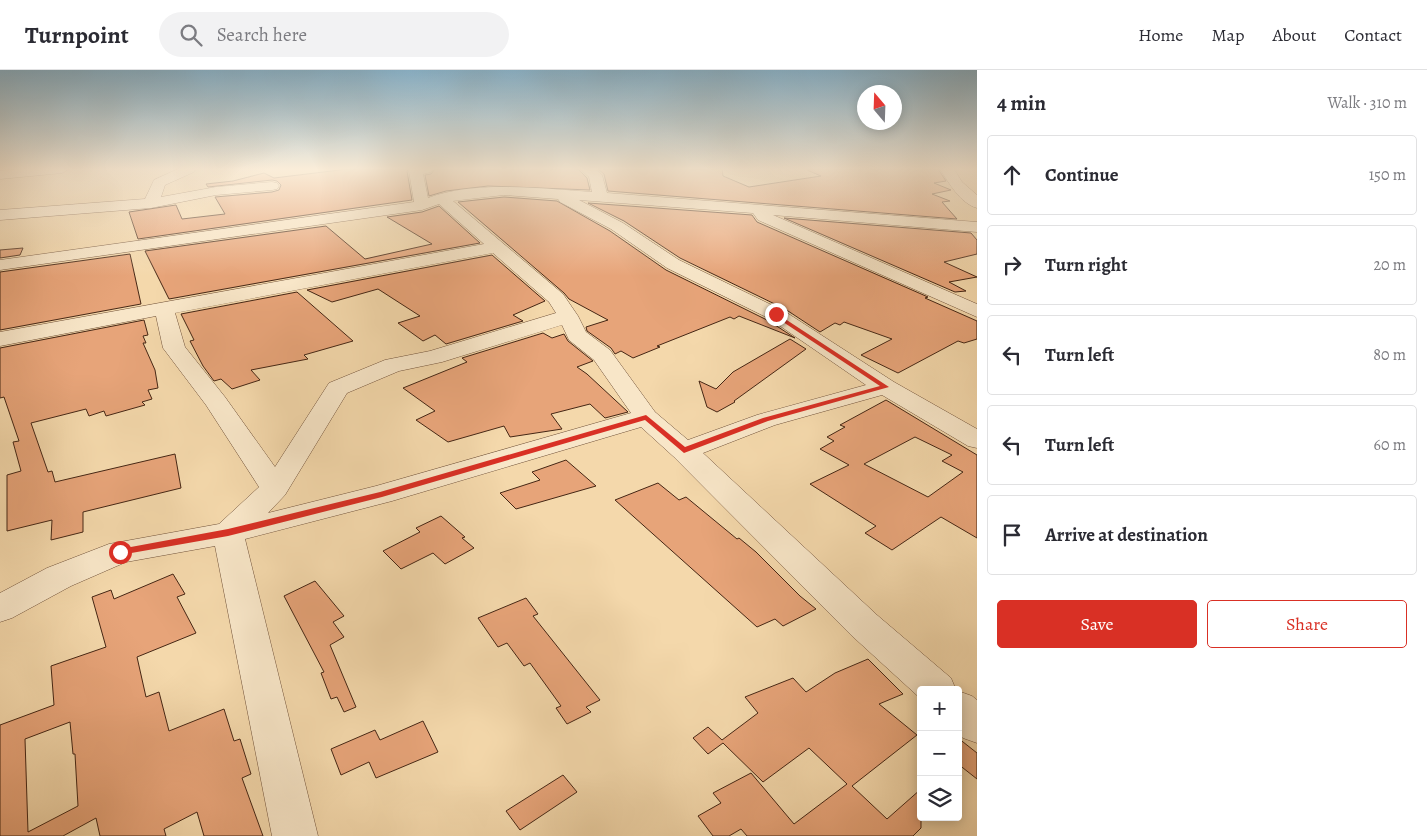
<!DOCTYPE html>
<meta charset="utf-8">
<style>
body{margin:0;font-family:Alegreya,serif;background:#f2f2f3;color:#2b2b33}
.controls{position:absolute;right:15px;bottom:15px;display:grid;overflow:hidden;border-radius:5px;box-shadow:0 2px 12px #0003}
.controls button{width:45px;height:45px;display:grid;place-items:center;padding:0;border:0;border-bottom:1px solid #e1e1e2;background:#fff;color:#2b2b33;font:25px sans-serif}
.compass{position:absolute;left:857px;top:15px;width:45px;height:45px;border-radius:50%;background:#fff;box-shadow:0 2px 12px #0003;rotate:341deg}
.stop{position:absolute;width:15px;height:15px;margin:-11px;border:4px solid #d93025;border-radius:50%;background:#fff}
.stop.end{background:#d93025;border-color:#fff;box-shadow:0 1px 5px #0008}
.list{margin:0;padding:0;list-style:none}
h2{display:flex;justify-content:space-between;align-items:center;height:65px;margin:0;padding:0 20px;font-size:21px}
h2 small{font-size:16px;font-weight:400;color:#7c7c81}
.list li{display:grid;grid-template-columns:32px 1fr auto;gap:15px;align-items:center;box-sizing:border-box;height:80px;margin:0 10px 10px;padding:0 10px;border:1px solid #e1e1e2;border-radius:5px}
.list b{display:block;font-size:19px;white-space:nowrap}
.list em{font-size:16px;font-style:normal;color:#7c7c81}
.actions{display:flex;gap:10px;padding:15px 20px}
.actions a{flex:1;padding:11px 0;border:1px solid #d93025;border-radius:5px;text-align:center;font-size:18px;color:#d93025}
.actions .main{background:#d93025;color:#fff}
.icon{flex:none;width:28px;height:28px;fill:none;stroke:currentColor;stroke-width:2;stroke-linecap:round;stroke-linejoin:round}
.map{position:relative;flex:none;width:977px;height:766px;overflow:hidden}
header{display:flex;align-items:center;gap:30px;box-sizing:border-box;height:70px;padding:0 25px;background:#fff;border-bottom:1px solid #e1e1e2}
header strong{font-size:24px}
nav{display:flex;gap:28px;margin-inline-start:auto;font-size:18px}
.search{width:350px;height:45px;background:#f2f2f3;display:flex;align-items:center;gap:12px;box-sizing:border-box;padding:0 18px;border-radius:28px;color:#7c7c81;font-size:19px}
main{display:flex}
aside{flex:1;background:#fff}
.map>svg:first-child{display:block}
.building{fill:#e7a479;stroke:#452614;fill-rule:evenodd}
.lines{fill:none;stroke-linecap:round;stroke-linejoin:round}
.street-casing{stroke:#71523a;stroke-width:1}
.street{fill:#f8e6c8;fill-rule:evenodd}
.route{fill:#d93025}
</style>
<header>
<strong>Turnpoint</strong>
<div class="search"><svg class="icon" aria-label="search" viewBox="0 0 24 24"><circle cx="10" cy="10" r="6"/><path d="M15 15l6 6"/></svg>Search here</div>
<nav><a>Home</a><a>Map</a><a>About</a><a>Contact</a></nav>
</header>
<main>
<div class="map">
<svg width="977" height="766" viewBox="0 0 977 766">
<rect width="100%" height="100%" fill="#f4d8ab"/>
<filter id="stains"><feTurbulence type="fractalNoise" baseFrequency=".004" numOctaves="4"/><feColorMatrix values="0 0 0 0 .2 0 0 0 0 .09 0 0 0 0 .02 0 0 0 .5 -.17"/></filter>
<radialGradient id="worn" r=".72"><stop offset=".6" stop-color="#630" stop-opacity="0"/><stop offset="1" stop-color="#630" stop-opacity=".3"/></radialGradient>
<g class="building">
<path d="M 348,99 L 409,99 L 407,101 L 412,130 L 138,169 L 129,142 L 176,135 L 182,149 L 225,144 L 215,127 L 272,122 L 279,120 L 281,115 L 277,111 L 272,110 L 208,117 L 206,114 L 233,111 L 264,103 L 274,108 Z"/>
<path d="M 435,99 L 578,99 L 587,108 L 590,120 L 488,116 L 446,121 L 429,126 L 425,105 L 431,104 Z"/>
<path d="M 598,99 L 722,99 L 723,106 L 749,117 L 821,106 L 807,100 L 808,99 L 938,99 L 946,111 L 934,113 L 951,120 L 932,124 L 950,131 L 942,132 L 957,149 L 608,121 L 604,104 Z"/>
<path d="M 504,127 L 557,131 L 610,161 L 666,200 L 769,251 L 795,268 L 739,246 L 734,249 L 730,247 L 657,276 L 660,277 L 633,288 L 621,281 L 615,284 L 611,278 L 587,261 L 586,257 L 608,250 L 569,229 L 564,223 L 458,132 Z"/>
<path d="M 588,133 L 752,145 L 757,152 L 928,227 L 925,228 L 977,251 L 977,269 L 964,273 L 958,271 L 898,303 L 861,285 L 892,269 L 844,252 L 840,255 L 835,253 L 820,262 L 785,239 L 680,188 L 624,151 Z"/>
<path d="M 439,136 L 480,173 L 169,229 L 145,181 L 326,156 L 365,189 L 432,174 L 387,147 L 422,142 Z"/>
<path d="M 784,148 L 971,163 L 977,170 L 977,184 L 944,192 L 977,207 L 949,212 L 966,221 L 955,222 Z"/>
<path d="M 23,178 L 20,185 L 0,188 L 0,180 Z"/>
<path d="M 130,184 L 141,234 L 0,260 L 0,202 Z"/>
<path d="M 492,185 L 545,231 L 513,245 L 523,251 L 446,274 L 435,265 L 423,271 L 398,253 L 420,246 L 378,219 L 332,232 L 307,220 Z"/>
<path d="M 297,222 L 353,271 L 304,285 L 308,289 L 251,300 L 260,310 L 232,319 L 221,309 L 214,311 L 203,296 L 190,271 L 194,270 L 181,244 Z"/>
<path d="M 144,250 L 148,265 L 143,266 L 146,273 L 143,273 L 155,300 L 158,318 L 148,320 L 152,329 L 142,332 L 145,335 L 106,346 L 104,341 L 89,346 L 86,339 L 31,353 L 48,402 L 52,401 L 55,412 L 175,384 L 181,418 L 83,442 L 83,462 L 51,470 L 52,450 L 7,461 L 7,405 L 21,401 L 13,372 L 19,371 L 4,327 L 0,328 L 0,278 Z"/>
<path d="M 543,263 L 552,268 L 564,264 L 568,271 L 593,291 L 577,297 L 587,304 L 628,342 L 605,348 L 590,334 L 551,344 L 562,359 L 510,367 L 504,356 L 448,372 L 416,350 L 435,341 L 403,318 L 467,292 L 462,288 Z"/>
<path d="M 790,269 L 806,279 L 734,331 L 735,332 L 717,342 L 707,337 L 699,311 L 716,319 L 733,302 Z"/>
<path d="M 886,330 L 977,385 L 977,468 L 941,447 L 892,480 L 865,463 L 876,456 L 810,414 L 849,395 L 820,379 L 834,371 L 827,367 L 845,357 L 840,355 ZM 915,367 L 952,385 L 942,391 L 963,402 L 928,427 L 864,394 Z"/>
<path d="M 566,390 L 596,416 L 516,439 L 500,423 L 540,410 L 532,402 Z"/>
<path d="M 658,413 L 679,430 L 686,427 L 737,469 L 739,468 L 756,482 L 800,526 L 816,539 L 783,556 L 775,549 L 757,557 L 615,430 Z"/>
<path d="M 441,446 L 465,467 L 462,468 L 474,478 L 445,494 L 433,483 L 401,499 L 383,481 L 420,462 L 416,458 Z"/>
<path d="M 173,504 L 185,524 L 177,527 L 196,563 L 137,587 L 146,627 L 159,622 L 169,661 L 224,639 L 234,671 L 240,669 L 251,704 L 242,708 L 263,766 L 204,766 L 197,742 L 164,759 L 166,766 L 100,766 L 96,748 L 63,766 L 0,766 L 0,655 L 54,635 L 51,596 L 106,577 L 92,527 L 111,520 L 114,529 ZM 70,652 L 73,684 L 75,684 L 78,736 L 28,762 L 25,669 Z"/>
<path d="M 315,511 L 344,546 L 333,552 L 344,567 L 330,575 L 356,637 L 344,642 L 337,627 L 331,629 L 321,603 L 324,602 L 284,526 Z"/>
<path d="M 526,528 L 538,544 L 533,546 L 600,630 L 586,637 L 591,642 L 567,654 L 556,638 L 561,636 L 530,593 L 524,596 L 507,573 L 498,577 L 478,548 Z"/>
<path d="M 868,589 L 903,624 L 879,634 L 917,665 L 852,716 L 887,749 L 921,719 L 921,758 L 913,766 L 747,766 L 741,759 L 729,766 L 713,766 L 698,746 L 721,733 L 713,723 L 751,703 L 794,754 L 847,714 L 809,678 L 763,712 L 723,673 L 708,684 L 693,668 L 708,657 L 722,670 L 758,643 L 745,627 L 793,608 L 806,622 L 835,603 Z"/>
<path d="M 423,651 L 438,682 L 376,708 L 369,692 L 341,705 L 331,679 L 375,660 L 380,670 Z"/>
<path d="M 958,668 L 977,683 L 977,709 L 958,694 Z"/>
<path d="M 563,705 L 577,722 L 520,760 L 506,741 Z"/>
</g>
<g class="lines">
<g class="street-casing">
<g id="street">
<path d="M 22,99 L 69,99 L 62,103 L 0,109 L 0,101 Z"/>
<path d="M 178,99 L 196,99 L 194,102 L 165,115 L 161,127 L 216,117 L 272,112 L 277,113 L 279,116 L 277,119 L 272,120 L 216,125 L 151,138 L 0,150 L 0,140 L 145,129 L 154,110 Z"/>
<path d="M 411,99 L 433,99 L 431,102 L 423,104 L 428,128 C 476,110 543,119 592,122 L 589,107 L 580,99 L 595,99 L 602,105 L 607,123 L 977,152 L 977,162 L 773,145 L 977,234 L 977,247 L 758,150 L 753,143 L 579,130 L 623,153 L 679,190 L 784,241 L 894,312 L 977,359 L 977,378 L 968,376 L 882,325 L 775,355 L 703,383 L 877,545 L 951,608 L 956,620 L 921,620 L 921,629 L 851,565 L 674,387 L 641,357 L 392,431 L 245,469 L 318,766 L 272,766 L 215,476 L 126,492 L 71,516 L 12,548 L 0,552 L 0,523 L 47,498 L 109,474 L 219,454 L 259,417 L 206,335 L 163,278 L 156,246 L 0,276 L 0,262 L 484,174 L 439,134 L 422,140 L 0,200 L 0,190 L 414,132 L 409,101 ZM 504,125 L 558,129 L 560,132 L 611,159 L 667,198 L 770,249 L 866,315 L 757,345 L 688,370 L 655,342 L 610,280 L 586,262 L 578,246 L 563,224 L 453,131 ZM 493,183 L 549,232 L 556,243 L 430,281 L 385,290 L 329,313 L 275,397 L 225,327 L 185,277 L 175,243 ZM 562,255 L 569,270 L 594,290 L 631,343 L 376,416 L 268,443 L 285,425 L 347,323 L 399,301 L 442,292 Z"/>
<path d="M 940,99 L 954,99 L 962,112 L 977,125 L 977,138 C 960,133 949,113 940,99 Z"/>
<path d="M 958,621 L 972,626 L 977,630 L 977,673 L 963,668 L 958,664 Z"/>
</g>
</g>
<use href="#street" class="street"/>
</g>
<linearGradient id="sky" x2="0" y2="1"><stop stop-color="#89b6d0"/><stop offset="0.48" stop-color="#faedd9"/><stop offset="1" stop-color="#faedd9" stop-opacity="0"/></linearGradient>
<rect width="977" height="206" fill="url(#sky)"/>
<path class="route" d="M 776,243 L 889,317 L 768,351 L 684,383 L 645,350 L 382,427 L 228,466 L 120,485 L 115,482 L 120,479 L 228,459 L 380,422 L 646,345 L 685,377 L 763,348 L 880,316 L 774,246 Z"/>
<rect width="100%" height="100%" filter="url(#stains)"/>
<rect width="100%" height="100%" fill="url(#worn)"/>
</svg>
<div class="controls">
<button>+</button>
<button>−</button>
<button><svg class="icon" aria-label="layers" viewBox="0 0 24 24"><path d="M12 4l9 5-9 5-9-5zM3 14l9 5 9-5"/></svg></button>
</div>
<svg class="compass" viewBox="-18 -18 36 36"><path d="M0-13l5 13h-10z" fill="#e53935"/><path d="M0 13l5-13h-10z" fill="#7c7c81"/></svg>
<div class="stop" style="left:120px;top:482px"></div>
<div class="stop end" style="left:776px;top:244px"></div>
</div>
<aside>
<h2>4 min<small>Walk · 310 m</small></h2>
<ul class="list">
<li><svg class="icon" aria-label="ahead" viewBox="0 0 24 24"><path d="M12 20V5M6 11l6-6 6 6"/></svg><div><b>Continue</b></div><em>150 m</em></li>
<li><svg class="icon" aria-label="right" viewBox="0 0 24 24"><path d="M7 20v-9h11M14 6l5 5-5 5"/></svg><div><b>Turn right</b></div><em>20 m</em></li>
<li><svg class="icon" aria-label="left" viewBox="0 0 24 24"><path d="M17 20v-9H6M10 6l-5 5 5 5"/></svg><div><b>Turn left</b></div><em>80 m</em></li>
<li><svg class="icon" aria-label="left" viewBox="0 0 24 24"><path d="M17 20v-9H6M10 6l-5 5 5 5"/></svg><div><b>Turn left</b></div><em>60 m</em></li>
<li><svg class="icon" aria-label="arrive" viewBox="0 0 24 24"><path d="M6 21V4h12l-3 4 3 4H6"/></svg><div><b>Arrive at destination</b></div></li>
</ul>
<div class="actions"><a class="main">Save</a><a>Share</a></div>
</aside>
</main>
